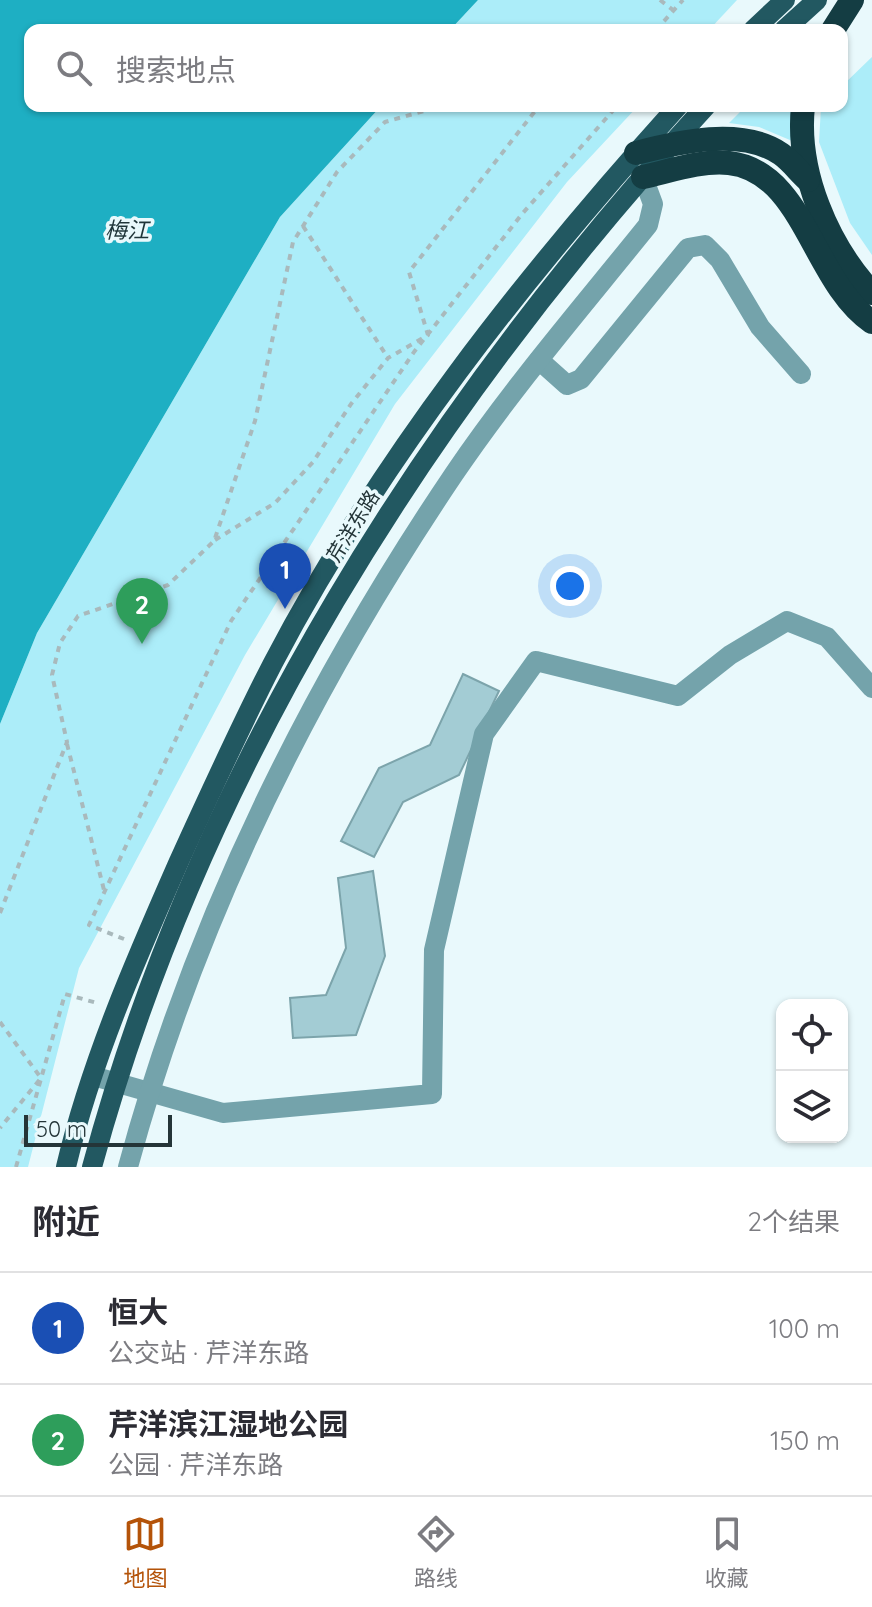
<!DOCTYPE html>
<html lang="zh">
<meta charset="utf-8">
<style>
body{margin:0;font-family:Quicksand,"Noto Sans SC",sans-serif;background:#f2f2f3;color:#2b2b33}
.controls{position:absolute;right:24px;bottom:24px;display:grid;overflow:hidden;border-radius:16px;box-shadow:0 2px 6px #0004}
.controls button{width:72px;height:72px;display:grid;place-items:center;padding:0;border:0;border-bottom:2px solid #e1e1e2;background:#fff;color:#2b2b33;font:40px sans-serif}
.scale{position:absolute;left:24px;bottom:20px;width:148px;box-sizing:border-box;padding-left:8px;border:4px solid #243538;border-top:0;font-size:22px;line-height:28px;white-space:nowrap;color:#243538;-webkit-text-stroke:6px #e9f9fc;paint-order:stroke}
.you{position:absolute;left:570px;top:586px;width:28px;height:28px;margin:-20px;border:6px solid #fff;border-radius:50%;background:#1a73e8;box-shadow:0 0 0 12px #1a73e833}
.badge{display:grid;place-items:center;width:52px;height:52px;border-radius:50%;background:#b45309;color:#fff;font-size:26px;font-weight:700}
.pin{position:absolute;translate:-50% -66px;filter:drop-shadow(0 2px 4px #0008)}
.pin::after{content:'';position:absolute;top:42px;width:28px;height:24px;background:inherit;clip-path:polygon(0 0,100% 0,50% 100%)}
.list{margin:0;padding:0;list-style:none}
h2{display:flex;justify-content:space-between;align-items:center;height:104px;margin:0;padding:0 32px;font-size:34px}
h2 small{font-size:26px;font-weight:400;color:#7c7c81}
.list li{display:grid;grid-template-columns:52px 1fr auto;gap:24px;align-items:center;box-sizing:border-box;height:112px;padding:0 32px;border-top:2px solid #e1e1e2}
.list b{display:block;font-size:30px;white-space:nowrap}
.list p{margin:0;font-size:26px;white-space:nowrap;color:#7c7c81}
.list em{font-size:26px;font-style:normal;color:#7c7c81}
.icon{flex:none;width:44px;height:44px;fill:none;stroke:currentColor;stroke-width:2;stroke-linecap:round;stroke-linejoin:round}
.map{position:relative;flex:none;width:872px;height:1167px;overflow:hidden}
.search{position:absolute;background:#fff;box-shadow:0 2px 6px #0004;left:24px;right:24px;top:24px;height:88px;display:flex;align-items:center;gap:20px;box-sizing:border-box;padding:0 28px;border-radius:16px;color:#7c7c81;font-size:30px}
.sheet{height:328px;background:#fff}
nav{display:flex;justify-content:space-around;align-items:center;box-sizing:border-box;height:112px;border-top:2px solid #e1e1e2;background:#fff;font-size:22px;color:#7c7c81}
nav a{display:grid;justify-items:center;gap:4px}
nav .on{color:#b45309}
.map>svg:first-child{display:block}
.green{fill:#acedf9}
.water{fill:#1eafc3}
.building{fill:#a3ccd4;stroke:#7ca4ab;stroke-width:2}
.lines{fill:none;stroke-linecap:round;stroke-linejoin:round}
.path{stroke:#a9b9bc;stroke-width:4;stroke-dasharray:6 6;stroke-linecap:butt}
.minor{stroke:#74a3ab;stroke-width:20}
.major{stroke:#225861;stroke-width:20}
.highway{stroke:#143d43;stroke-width:24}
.labels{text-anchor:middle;stroke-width:7;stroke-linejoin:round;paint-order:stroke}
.street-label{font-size:20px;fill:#243538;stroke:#e9f9fc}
.water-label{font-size:22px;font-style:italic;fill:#1f3539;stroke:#e9f9fc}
</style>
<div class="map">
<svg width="872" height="1167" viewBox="0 0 872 1167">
<rect width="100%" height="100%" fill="#e9f9fc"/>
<g class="green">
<path d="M 478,0 L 737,0 L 709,30 L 450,30 Z"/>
<path d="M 872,57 L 872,255 L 850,223 L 819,142 L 821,107 L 842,106 L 842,86 Z"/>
<path d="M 381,106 L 638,106 L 567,182 L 395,404 L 245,655 L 79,968 L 28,1167 L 0,1167 L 0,724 L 37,633 L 280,217 Z"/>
<path d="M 746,106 L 797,106 L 797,143 L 759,127 L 729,123 Z"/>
</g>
<path class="water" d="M 0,0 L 478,0 L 450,30 L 30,30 L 30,106 L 381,106 L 280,217 L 37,633 L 0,724 Z"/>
<g class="building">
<path d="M 463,674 L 499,691 L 459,775 L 403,802 L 374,857 L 341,841 L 379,768 L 430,745 Z"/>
<path d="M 373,871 L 385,956 L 356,1035 L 293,1038 L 290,998 L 326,995 L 346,948 L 338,878 Z"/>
</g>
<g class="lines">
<g class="path">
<path d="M 660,0 L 673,10"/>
<path d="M 656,30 L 683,0"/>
<path d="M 303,226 L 388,358"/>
<path d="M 215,540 L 275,503 L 313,462 L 351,404 L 388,358 L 428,335 L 409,272 L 539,106"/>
<path d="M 67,744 L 104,890"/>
<path d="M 0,913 L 67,742 L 52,675 L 60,643 L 78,616 L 168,585 L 214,541 L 255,421 L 293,242 L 337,172 L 385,122 L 442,106"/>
<path d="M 124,939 L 89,925 L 231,621 L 414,352 L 522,214 L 617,106"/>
<path d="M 0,1022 L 41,1078 L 0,1128"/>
<path d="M 16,1167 L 65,994 L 97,1003"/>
</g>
<g class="minor">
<path d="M 539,360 L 567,385 L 581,379 L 688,248 L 705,245 L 720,260 L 760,327 L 801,374"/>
<path d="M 93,1076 L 223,1113 L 432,1094 L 434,950 L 484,734 L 536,661 L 678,696 L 730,655 L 787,621 L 827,637 L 872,688"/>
<path d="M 128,1167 C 195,919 311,686 454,474 C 513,387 582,307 648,225 L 653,204 L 643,177"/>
</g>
<g class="major">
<path d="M 753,30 L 785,0"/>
<path d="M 784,30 L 817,0"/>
<path d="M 66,1167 C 91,1061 136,959 180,859 C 210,793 240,727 273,663 C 379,460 525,276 678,106"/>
<path d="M 92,1167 C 200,768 428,409 706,106"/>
</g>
<g class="highway">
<path d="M 833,30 L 852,0"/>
<path d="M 803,106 C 796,171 827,245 872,293"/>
<path d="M 636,153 C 678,142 742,127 781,154 C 791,161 799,172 808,180"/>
<path d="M 643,177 C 670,171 701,160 729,163 C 804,171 813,282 872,322"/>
</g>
</g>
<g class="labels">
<g class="street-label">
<text transform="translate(353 526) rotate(-58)" y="7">芹洋东路</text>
</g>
<g class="water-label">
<text x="127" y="238">梅江</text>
</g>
</g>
</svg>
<div class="controls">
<button><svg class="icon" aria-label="locate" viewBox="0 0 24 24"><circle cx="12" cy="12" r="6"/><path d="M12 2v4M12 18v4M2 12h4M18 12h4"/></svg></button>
<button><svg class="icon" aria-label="layers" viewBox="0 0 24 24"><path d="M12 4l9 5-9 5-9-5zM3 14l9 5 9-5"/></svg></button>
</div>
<div class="scale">50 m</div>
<div class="you"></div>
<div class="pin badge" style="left:285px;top:609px;background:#1a4fb4">1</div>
<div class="pin badge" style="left:142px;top:644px;background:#2e9e5b">2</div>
<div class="search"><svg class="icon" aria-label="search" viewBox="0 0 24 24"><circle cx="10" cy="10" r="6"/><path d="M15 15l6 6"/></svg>搜索地点</div>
</div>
<section class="sheet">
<h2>附近<small>2个结果</small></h2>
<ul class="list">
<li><span class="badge" style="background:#1a4fb4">1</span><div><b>恒大</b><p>公交站 · 芹洋东路</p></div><em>100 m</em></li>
<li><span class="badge" style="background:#2e9e5b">2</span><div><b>芹洋滨江湿地公园</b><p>公园 · 芹洋东路</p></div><em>150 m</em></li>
</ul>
</section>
<nav>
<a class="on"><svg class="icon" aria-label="map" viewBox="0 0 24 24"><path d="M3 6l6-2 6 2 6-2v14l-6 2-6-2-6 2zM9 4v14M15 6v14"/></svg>地图</a>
<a><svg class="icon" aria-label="directions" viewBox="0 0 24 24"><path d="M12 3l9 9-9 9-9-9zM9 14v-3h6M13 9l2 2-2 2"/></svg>路线</a>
<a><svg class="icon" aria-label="saved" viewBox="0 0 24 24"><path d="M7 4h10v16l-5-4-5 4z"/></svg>收藏</a>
</nav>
